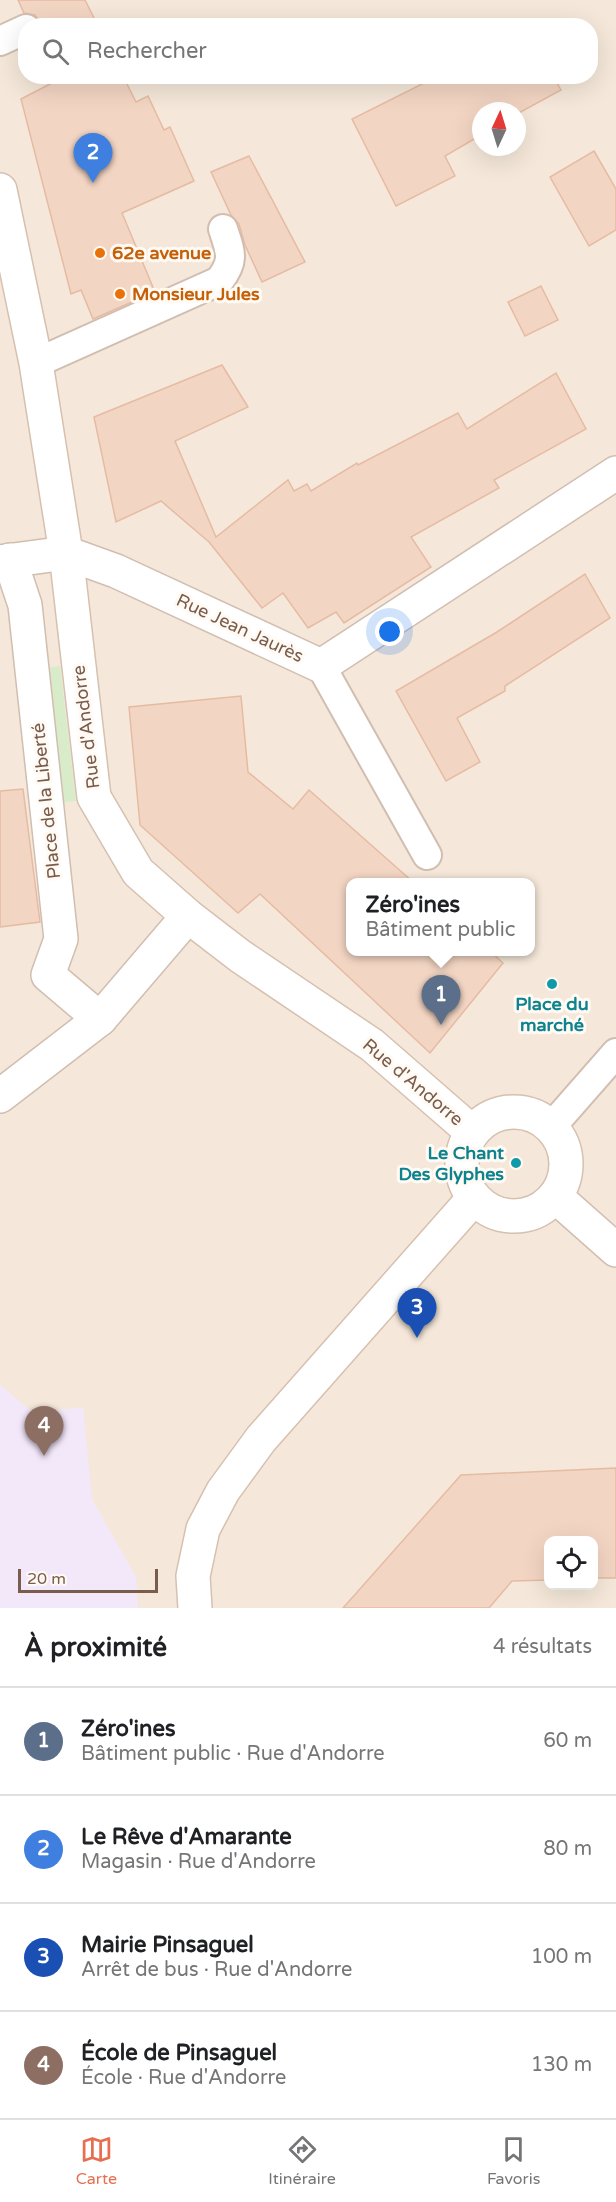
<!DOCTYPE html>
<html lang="fr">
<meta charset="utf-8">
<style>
body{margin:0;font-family:"Varela Round",sans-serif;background:#f2f2f2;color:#202124}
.controls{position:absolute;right:18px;bottom:18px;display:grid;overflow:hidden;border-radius:12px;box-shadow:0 6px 24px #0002}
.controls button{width:54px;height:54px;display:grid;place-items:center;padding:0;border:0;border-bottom:2px solid #e0e0e0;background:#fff;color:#202124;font:30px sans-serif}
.compass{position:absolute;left:472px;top:102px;width:54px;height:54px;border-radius:50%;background:#fff;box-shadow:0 6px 24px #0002;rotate:4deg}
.scale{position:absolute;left:18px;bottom:15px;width:140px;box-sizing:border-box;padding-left:6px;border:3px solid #7a5c4d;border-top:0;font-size:16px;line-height:21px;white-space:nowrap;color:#7a5c4d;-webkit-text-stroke:4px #fffaf3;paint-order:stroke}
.you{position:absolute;left:390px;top:632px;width:21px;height:21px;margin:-15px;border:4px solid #fff;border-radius:50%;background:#1a73e8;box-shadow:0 0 0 9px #1a73e833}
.badge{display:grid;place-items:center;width:39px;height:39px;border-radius:50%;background:#e76f51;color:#fff;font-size:20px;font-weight:700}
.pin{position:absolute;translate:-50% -50px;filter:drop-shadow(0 2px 3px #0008)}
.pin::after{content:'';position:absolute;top:32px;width:21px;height:18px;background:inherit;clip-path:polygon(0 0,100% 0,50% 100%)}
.popup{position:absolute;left:346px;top:878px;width:189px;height:78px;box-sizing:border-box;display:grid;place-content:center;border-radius:12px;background:#fff;filter:drop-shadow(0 2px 4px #0005);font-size:20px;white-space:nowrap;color:#757577}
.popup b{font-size:22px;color:#202124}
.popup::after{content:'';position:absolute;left:50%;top:100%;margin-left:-12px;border:12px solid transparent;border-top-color:#fff}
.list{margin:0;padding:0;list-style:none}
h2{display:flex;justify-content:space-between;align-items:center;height:78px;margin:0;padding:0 24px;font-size:26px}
h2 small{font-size:20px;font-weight:400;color:#757577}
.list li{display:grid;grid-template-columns:39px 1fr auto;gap:18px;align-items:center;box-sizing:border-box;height:108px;padding:0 24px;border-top:2px solid #e0e0e0}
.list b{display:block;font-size:22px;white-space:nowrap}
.list p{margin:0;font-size:20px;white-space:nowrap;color:#757577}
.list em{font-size:20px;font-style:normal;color:#757577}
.icon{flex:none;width:33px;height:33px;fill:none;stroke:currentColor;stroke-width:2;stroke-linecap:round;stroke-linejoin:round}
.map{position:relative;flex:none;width:616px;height:1608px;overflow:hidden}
.search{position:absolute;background:#fff;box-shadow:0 6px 24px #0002;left:18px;right:18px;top:18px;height:66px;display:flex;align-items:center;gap:15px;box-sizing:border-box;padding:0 21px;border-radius:24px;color:#757577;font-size:22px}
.sheet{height:510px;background:#fff}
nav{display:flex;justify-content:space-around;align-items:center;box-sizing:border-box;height:84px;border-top:2px solid #e0e0e0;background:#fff;font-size:16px;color:#757577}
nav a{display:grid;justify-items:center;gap:3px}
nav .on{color:#e76f51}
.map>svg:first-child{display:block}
.residential{fill:#f5e8da;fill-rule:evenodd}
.education{fill:#f3e8fa}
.green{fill:#d8ecc9}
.building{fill:#f3d5c3;stroke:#e6bba3;stroke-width:1.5}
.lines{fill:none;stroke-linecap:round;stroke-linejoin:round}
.lane-casing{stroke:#d1beb0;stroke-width:32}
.street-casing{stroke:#d1beb0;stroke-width:36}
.secondary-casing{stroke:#d6c0b0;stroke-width:36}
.lane{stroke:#fff;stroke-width:28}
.street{stroke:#fff;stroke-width:33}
.secondary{stroke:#fff;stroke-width:33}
.food-dot{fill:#e8710a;stroke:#fffaf3;stroke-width:2}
.culture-dot{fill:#0f9aa8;stroke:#fffaf3;stroke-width:2}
.labels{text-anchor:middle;stroke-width:6;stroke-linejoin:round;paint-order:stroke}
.food-label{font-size:18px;font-weight:bold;fill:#c56008;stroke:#fffaf3;text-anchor:start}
.street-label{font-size:18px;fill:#7a5c4d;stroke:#fffaf3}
.culture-label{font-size:18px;font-weight:bold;fill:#0d838f;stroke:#fffaf3}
</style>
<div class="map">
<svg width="616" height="1608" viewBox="0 0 616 1608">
<rect width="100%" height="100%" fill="#fdf6ec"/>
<path class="residential" d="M 0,0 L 616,0 L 616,1608 L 0,1608 ZM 26,26 L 590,26 L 590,76 L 26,76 ZM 481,111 L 517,111 L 517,147 L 481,147 ZM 351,882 L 531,882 L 531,952 L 351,952 ZM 548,1540 L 594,1540 L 594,1586 L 548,1586 Z"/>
<path class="education" d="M 0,1385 L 34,1413 L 83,1407 L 92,1499 L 136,1577 L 138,1608 L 0,1608 Z"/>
<path class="green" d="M 60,666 L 76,801 L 56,803 L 39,669 Z"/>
<g class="building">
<path d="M 18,0 L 85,0 L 98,26 L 42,26 L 35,15 L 24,13 Z"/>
<path d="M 50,76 L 123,76 L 136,102 L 148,96 L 164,130 L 170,127 L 194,181 L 122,213 L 155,292 L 93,319 L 81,290 L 71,294 L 21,99 L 52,83 Z"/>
<path d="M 438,76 L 553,76 L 561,90 L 517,114 L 517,111 L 481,111 L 481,135 L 445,156 L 455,176 L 396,206 L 352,119 Z"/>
<path d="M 594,151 L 616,189 L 616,230 L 589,246 L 550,177 Z"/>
<path d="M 249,156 L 305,262 L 262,282 L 245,245 L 239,224 L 231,215 L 211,172 Z"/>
<path d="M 541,286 L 558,320 L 525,336 L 508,302 Z"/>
<path d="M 222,365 L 248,407 L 175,441 L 216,537 L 288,480 L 294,491 L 307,484 L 311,491 L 357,463 L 358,465 L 458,413 L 467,429 L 556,373 L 586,429 L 494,480 L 499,488 L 411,537 L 431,567 L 344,623 L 336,612 L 308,628 L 283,593 L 262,608 L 209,542 L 161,501 L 116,522 L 94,417 Z"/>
<path d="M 585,574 L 610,618 L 505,686 L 505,691 L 457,718 L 480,762 L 446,781 L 396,691 L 497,632 Z"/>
<path d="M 241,696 L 248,772 L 293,809 L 309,790 L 413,882 L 351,882 L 351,951 L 490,951 L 503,963 L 430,1053 L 260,894 L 238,913 L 140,825 L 129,707 Z"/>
<path d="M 23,789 L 40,922 L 0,927 L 0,791 Z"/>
<path d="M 616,1468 L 616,1578 L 594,1578 L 594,1540 L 549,1540 L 549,1580 L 512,1581 L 489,1608 L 343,1608 L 461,1475 Z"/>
</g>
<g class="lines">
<g class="lane-casing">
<g id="lane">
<path d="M 0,41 L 26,29"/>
<path d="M 36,363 L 219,281 C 235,261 231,253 223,229"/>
<path d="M 321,666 L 427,855"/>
<path d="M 552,1126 L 616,1053"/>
</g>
</g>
<g class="street-casing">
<g id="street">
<path d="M 10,560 L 25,605 L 61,939 L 48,975 L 100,1019 L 188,916"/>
<path d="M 0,562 L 66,553 L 116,571 L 321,666 L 616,473"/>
<path d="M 0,1096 L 100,1019"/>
<path d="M 555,1196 L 616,1250"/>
</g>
</g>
<g class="secondary-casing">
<g id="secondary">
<path d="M 0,190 L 36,363 L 66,553 L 94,797 L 138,872 L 188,916 L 240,956 L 372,1045 L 472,1132"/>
<circle cx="514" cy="1164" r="52"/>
<path d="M 195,1608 L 193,1576 L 203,1529 L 223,1491 L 261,1439 L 474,1198"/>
</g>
</g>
<use href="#lane" class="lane"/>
<use href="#street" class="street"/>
<use href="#secondary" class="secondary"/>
</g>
<g class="food-dot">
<circle cx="100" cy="253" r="6"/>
<circle cx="120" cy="294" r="6"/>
</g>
<g class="culture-dot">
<circle cx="552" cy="984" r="6"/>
<circle cx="516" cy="1163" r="6"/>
</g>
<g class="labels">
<g class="food-label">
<text x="112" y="259">62e avenue</text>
<text x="132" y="300">Monsieur Jules</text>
</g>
<g class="street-label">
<text transform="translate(240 628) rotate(25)" y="6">Rue Jean Jaurès</text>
<text transform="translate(86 727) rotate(-97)" y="6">Rue d'Andorre</text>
<text transform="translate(46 801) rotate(-96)" y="6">Place de la Liberté</text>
<text transform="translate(413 1082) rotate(40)" y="6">Rue d'Andorre</text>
</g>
<g class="culture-label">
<text x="552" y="1010">Place du<tspan x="552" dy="21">marché</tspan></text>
<text x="504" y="1159" text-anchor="end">Le Chant<tspan x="504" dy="21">Des Glyphes</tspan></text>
</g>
</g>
</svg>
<div class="controls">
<button><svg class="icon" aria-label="locate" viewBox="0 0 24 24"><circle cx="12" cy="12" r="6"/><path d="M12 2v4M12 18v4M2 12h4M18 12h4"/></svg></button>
</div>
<svg class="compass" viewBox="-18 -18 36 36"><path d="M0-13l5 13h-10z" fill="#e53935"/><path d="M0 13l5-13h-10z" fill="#757577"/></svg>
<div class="scale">20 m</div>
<div class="you"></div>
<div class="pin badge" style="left:441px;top:1025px;background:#5c6f8a">1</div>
<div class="popup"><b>Zéro'ines</b>Bâtiment public</div>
<div class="pin badge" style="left:93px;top:183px;background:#3f7fe0">2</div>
<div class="pin badge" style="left:417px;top:1338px;background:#1a4fb4">3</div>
<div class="pin badge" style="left:44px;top:1456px;background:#8d6e63">4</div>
<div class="search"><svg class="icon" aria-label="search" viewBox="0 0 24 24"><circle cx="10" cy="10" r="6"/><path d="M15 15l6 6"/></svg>Rechercher</div>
</div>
<section class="sheet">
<h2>À proximité<small>4 résultats</small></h2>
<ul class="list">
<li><span class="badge" style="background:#5c6f8a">1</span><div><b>Zéro'ines</b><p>Bâtiment public · Rue d'Andorre</p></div><em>60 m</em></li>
<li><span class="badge" style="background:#3f7fe0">2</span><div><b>Le Rêve d'Amarante</b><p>Magasin · Rue d'Andorre</p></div><em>80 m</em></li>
<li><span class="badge" style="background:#1a4fb4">3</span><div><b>Mairie Pinsaguel</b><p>Arrêt de bus · Rue d'Andorre</p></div><em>100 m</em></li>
<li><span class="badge" style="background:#8d6e63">4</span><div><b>École de Pinsaguel</b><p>École · Rue d'Andorre</p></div><em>130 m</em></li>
</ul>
</section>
<nav>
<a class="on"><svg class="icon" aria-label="map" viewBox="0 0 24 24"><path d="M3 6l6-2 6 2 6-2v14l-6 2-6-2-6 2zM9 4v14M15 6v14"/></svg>Carte</a>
<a><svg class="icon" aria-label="directions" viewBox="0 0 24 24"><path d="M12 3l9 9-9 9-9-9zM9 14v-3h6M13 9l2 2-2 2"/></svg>Itinéraire</a>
<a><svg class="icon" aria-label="saved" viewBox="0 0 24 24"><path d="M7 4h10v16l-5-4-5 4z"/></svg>Favoris</a>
</nav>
